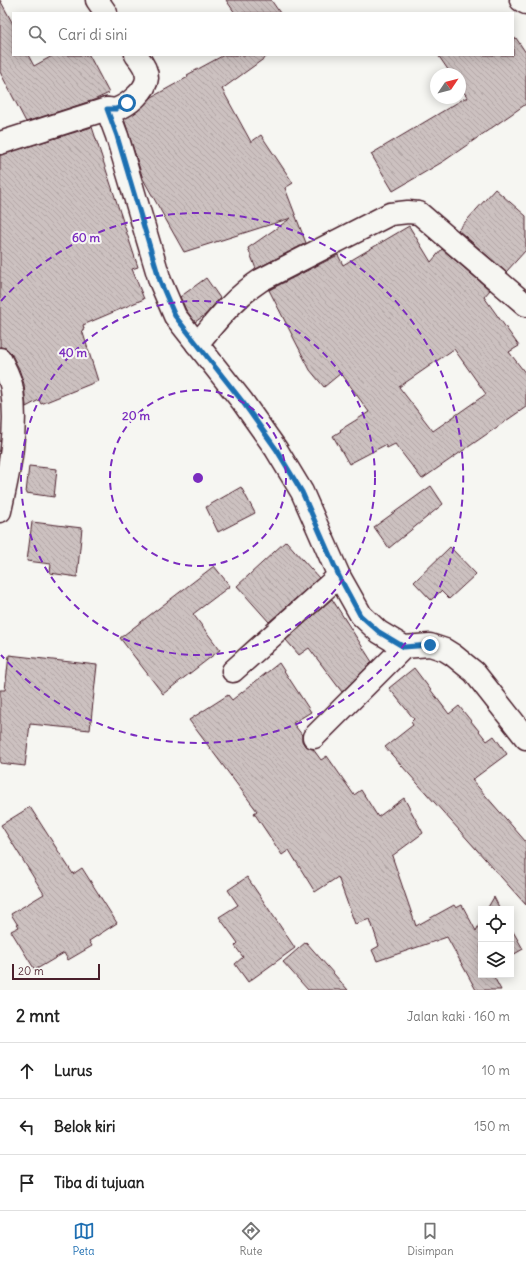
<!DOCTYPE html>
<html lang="id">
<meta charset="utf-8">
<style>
body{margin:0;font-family:Delius,sans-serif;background:#f6f6f6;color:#222}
.controls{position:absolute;right:12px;bottom:12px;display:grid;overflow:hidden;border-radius:0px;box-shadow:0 2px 10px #0003}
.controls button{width:36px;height:36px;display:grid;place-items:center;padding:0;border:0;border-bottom:1px solid #e0e0e0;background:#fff;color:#222;font:20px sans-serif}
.compass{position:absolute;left:430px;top:68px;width:36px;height:36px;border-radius:50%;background:#fff;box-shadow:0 2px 10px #0003;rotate:55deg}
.scale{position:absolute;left:12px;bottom:10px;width:88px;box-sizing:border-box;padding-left:4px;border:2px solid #4a1f2b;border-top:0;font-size:11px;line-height:14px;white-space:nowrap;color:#4a1f2b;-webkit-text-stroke:3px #f6f6f2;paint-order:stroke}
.stop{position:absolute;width:12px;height:12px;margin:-9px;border:3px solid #1f6fb2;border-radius:50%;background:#fff}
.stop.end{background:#1f6fb2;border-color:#fff;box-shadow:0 1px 4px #0008}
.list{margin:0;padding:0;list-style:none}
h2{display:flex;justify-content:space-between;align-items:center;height:52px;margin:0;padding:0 16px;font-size:17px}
h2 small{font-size:13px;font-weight:400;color:#767676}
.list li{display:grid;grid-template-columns:26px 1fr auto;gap:12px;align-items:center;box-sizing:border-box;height:56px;padding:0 16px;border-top:1px solid #e0e0e0}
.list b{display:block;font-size:15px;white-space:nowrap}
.list em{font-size:13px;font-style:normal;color:#767676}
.icon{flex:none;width:22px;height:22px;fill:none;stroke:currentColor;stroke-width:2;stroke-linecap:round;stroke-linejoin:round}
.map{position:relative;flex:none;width:526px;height:990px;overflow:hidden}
.search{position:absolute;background:#fff;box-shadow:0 2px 10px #0003;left:12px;right:12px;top:12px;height:44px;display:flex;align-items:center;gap:10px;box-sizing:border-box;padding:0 14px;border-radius:0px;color:#767676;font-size:15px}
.sheet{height:220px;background:#fff}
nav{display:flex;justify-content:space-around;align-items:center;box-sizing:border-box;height:56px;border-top:1px solid #e0e0e0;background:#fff;font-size:11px;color:#767676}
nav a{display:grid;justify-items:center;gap:2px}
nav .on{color:#1f6fb2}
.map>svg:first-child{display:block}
.building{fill:url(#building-back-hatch);stroke:#4a1f2b;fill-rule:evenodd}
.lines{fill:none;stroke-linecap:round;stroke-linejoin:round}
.street-casing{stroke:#4a1f2b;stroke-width:25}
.street{stroke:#f6f6f2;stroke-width:22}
.route{stroke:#1f6fb2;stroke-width:5}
.ring{fill:none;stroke:#7b2cbf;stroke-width:2;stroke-dasharray:7 5}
.centre{fill:#7b2cbf;stroke:#f6f6f2;stroke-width:2}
.ring-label{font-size:12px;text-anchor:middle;font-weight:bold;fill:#7b2cbf;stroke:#f6f6f2;stroke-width:4;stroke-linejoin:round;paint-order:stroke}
</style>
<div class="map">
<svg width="526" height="990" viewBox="0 0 526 990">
<defs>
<pattern id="building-back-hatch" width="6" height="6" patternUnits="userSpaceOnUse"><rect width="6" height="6" fill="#ccc1c0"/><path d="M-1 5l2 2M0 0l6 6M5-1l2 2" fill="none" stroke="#b1a5a5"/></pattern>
</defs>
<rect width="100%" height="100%" fill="#f6f6f2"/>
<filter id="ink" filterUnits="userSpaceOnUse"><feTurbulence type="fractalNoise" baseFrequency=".025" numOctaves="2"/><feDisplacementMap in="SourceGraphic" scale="8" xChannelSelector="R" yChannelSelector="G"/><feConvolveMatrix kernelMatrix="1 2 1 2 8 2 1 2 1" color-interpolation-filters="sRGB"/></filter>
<g filter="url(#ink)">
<g class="building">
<path d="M 0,0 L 13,24 L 13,55 L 28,55 L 34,66 L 54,55 L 89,55 L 109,93 L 94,100 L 26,122 L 0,72 Z"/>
<path d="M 226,0 L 271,0 L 280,13 L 235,13 Z"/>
<path d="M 516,38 L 526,53 L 526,104 L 444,161 L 393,191 L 371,154 L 465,98 L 468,98 L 460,87 L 460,74 L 451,74 L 438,55 L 513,55 L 513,40 Z"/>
<path d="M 224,55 L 269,55 L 222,89 L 251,142 L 261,135 L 293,183 L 285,188 L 306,243 L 256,269 L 248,248 L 291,218 L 184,252 L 143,179 L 124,119 L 139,110 L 152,97 L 188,77 L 187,75 Z"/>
<path d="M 92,127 L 138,267 L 132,269 L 144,299 L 83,325 L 84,329 L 82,330 L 98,381 L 41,404 L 39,400 L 26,407 L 24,384 L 19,369 L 11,353 L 6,348 L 0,347 L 0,155 Z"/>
<path d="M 495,189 L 526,216 L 526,250 L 506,272 L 458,230 Z"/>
<path d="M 409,226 L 431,262 L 442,249 L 490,290 L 484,297 L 519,346 L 509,352 L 526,374 L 526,407 L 422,479 L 395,444 L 387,448 L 385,445 L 349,464 L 333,436 L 341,431 L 340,430 L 369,412 L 341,373 L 324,387 L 310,370 L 269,290 L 338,255 L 343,265 ZM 454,349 L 486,394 L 433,431 L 399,387 Z"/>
<path d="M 206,278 L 220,298 L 205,315 L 195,322 L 186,310 L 180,297 Z"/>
<path d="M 29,466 L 57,469 L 54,497 L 26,493 Z"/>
<path d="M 431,486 L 443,504 L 389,548 L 374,527 Z"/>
<path d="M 241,487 L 255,513 L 218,532 L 206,507 Z"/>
<path d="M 32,522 L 82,528 L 77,577 L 50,573 L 51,564 L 27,561 Z"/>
<path d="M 286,541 L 319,578 L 269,622 L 237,586 Z"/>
<path d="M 450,547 L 476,574 L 449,599 L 441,591 L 431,600 L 414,582 Z"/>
<path d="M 214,566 L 230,586 L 193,614 L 220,650 L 163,694 L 120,638 Z"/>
<path d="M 332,599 L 372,662 L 342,692 L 309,648 L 299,655 L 286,640 Z"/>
<path d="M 9,655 L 97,665 L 90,730 L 30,724 L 25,766 L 0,763 L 0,690 L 5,690 Z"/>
<path d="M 279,663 L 311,712 L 293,723 L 302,735 L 302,741 L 305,746 L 313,749 L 321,760 L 327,756 L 354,795 L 361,790 L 378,817 L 404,798 L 423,833 L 392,856 L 416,926 L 454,905 L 456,908 L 462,905 L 476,931 L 481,921 L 481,975 L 493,975 L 501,990 L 476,990 L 447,937 L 377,961 L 372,950 L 379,946 L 370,919 L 355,924 L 338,877 L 315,892 L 289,850 L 282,855 L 254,813 L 257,811 L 189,720 L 228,695 L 232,700 Z"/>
<path d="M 414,668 L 449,714 L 459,706 L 487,741 L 494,736 L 507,754 L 472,780 L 526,842 L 526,905 L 385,747 L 413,725 L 411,722 L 414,719 L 389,688 Z"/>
<path d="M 30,807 L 73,874 L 82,868 L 117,923 L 89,941 L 92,946 L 68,960 L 64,953 L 35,970 L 11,931 L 19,927 L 11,914 L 44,894 L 1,825 Z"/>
<path d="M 247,877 L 295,948 L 248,982 L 235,964 L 243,957 L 235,946 L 238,943 L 219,917 L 238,905 L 228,890 Z"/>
<path d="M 494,897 L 500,909 L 487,909 Z"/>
<path d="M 511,928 L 523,949 L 511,956 Z"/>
<path d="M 306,942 L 348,990 L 308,990 L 283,962 Z"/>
</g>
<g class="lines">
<g class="street-casing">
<g id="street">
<path d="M 97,0 L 106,13"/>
<path d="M 521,0 L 526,3"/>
<path d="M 107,109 L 117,136 L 160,281 L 175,316 L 242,401 L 276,449 L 302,492 L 339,576 L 361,615 L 379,632 L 404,647 L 430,645 L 445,650 L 453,655 L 474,672 L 526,738"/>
<path d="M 0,143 L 107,109 C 110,109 114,110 117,109 C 128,105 146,91 147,78 C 147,70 141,61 136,55"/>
<path d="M 197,344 C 217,320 235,297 261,280 L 390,214 L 408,212 L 419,213 L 526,305"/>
<path d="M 0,359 C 5,369 11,379 12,390 C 18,431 9,471 0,511"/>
<path d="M 233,671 L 339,576"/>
<path d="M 314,737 L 404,647"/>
</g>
</g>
<use href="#street" class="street"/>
</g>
</g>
<g class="lines" filter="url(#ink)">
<path class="route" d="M 127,103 L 116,109 L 107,109 L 117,136 L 160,281 L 175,316 L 242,401 L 276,449 L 302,492 L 339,576 L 360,615 L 379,632 L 404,647 L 430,645"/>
</g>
<g class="ring">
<circle cx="198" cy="478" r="88"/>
<circle cx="198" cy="478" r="177"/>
<path d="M1 301A265 265 0 1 1 1 655"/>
</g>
<circle cx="198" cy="478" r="6" class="centre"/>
<g class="ring-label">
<text x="86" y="242">60 m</text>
<text x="73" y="357">40 m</text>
<text x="136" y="420">20 m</text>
</g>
</svg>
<div class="controls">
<button><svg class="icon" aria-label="locate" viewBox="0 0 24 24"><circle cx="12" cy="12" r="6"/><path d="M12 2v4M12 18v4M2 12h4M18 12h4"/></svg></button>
<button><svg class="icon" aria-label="layers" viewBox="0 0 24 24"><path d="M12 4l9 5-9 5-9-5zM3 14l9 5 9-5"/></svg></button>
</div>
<svg class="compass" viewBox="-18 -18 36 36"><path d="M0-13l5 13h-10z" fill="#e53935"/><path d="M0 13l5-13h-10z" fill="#767676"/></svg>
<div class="scale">20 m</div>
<div class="stop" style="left:127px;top:103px"></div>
<div class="stop end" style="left:430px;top:645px"></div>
<div class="search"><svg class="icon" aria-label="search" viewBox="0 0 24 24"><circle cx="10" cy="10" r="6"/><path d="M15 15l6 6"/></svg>Cari di sini</div>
</div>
<section class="sheet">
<h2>2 mnt<small>Jalan kaki · 160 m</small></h2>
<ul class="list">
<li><svg class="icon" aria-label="ahead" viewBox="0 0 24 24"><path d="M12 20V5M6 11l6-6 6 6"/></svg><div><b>Lurus</b></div><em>10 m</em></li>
<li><svg class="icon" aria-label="left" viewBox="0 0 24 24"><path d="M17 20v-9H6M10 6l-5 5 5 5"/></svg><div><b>Belok kiri</b></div><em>150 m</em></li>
<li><svg class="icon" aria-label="arrive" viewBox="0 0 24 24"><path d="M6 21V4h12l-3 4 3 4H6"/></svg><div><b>Tiba di tujuan</b></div></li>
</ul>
</section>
<nav>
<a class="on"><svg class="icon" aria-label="map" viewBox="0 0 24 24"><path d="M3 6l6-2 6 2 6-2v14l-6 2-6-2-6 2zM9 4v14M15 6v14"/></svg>Peta</a>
<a><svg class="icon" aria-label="directions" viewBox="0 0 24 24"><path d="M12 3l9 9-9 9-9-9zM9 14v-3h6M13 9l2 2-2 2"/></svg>Rute</a>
<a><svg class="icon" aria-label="saved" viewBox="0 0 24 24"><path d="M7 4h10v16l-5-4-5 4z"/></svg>Disimpan</a>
</nav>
